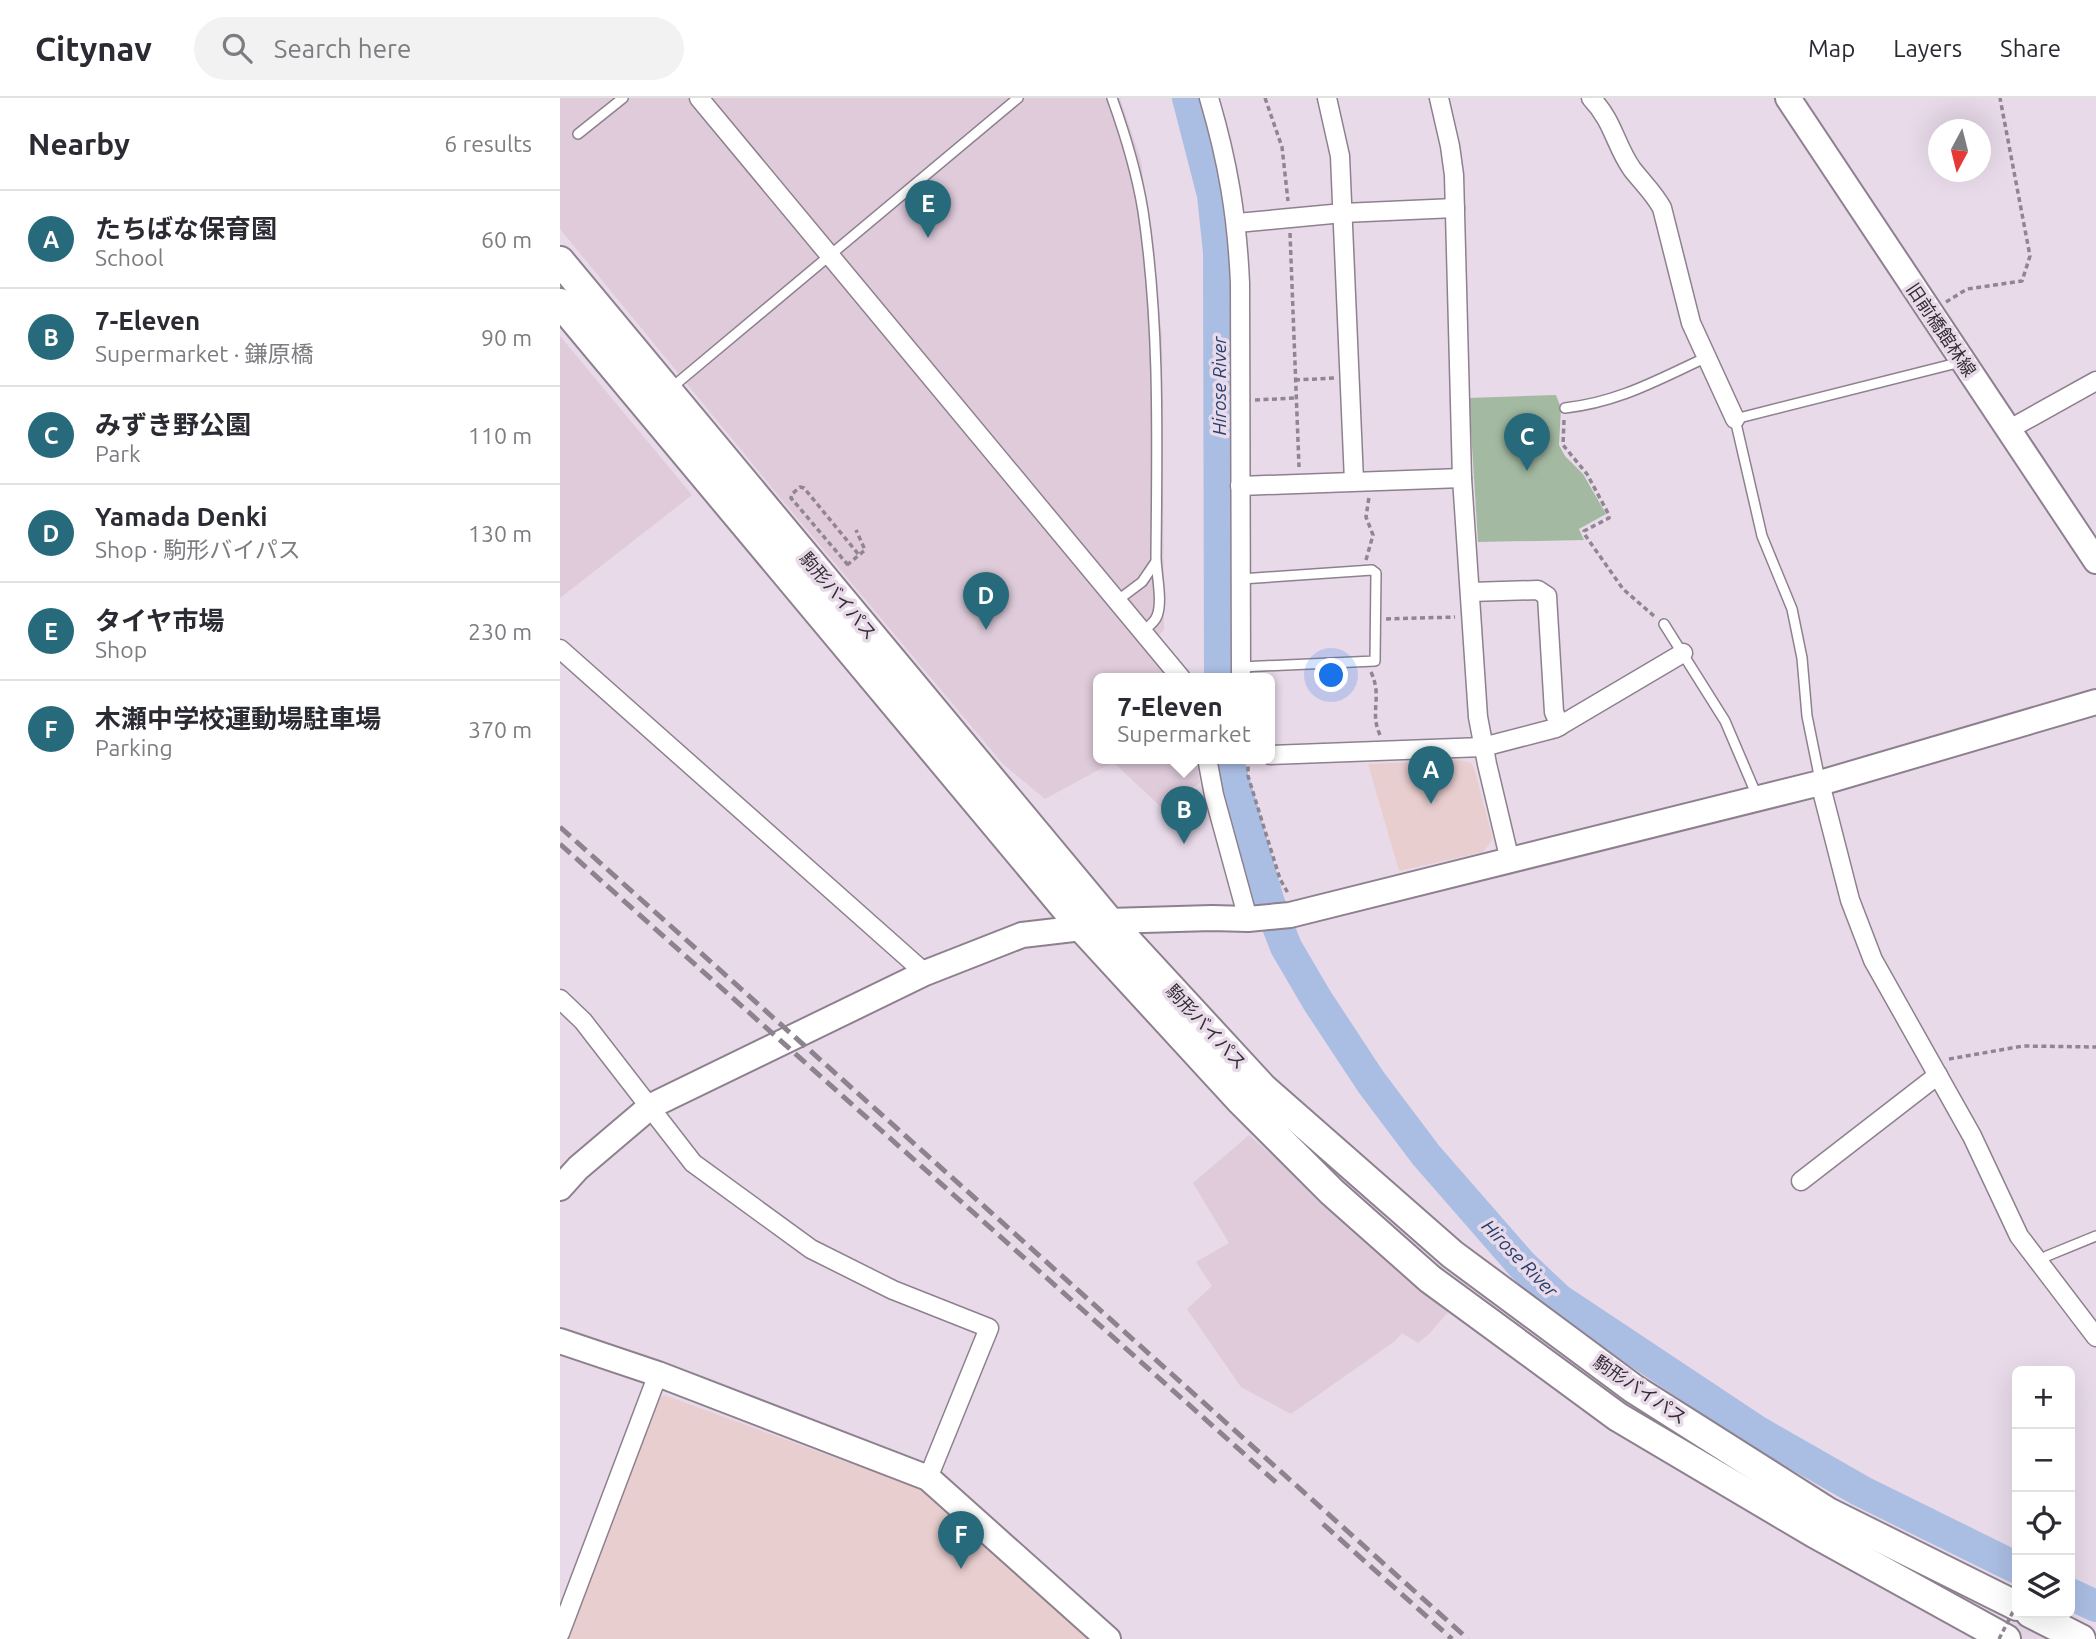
<!DOCTYPE html>
<meta charset="utf-8">
<style>
body{margin:0;font-family:Ubuntu,"Noto Sans JP",sans-serif;background:#f2f2f3;color:#2b2b33}
.controls{position:absolute;right:21px;bottom:21px;display:grid;overflow:hidden;border-radius:10px;box-shadow:0 7px 28px #0002}
.controls button{width:63px;height:63px;display:grid;place-items:center;padding:0;border:0;border-bottom:2px solid #e1e1e2;background:#fff;color:#2b2b33;font:35px sans-serif}
.compass{position:absolute;left:1368px;top:21px;width:63px;height:63px;border-radius:50%;background:#fff;box-shadow:0 7px 28px #0002;rotate:187deg}
.you{position:absolute;left:772px;top:578px;width:24px;height:24px;margin:-18px;border:5px solid #fff;border-radius:50%;background:#1a73e8;box-shadow:0 0 0 10px #1a73e833}
.badge{display:grid;place-items:center;width:46px;height:46px;border-radius:50%;background:#276a7c;color:#fff;font-size:23px;font-weight:700}
.pin{position:absolute;translate:-50% -58px;filter:drop-shadow(0 2px 4px #0008)}
.pin::after{content:'';position:absolute;top:37px;width:24px;height:21px;background:inherit;clip-path:polygon(0 0,100% 0,50% 100%)}
.popup{position:absolute;left:533px;top:575px;width:182px;height:91px;box-sizing:border-box;display:grid;place-content:center;border-radius:10px;background:#fff;filter:drop-shadow(0 2px 5px #0005);font-size:23px;white-space:nowrap;color:#7c7c81}
.popup b{font-size:26px;color:#2b2b33}
.popup::after{content:'';position:absolute;left:50%;top:100%;margin-left:-14px;border:14px solid transparent;border-top-color:#fff}
.list{margin:0;padding:0;list-style:none}
h2{display:flex;justify-content:space-between;align-items:center;height:91px;margin:0;padding:0 28px;font-size:30px}
h2 small{font-size:23px;font-weight:400;color:#7c7c81}
.list li{display:grid;grid-template-columns:46px 1fr auto;gap:21px;align-items:center;box-sizing:border-box;height:98px;padding:0 28px;border-top:2px solid #e1e1e2}
.list b{display:block;font-size:26px;white-space:nowrap}
.list p{margin:0;font-size:23px;white-space:nowrap;color:#7c7c81}
.list em{font-size:23px;font-style:normal;color:#7c7c81}
.icon{flex:none;width:38px;height:38px;fill:none;stroke:currentColor;stroke-width:2;stroke-linecap:round;stroke-linejoin:round}
.map{position:relative;flex:none;width:1536px;height:1541px;overflow:hidden}
header{display:flex;align-items:center;gap:42px;box-sizing:border-box;height:98px;padding:0 35px;background:#fff;border-bottom:2px solid #e1e1e2}
header strong{font-size:33px}
nav{display:flex;gap:38px;margin-inline-start:auto;font-size:24px}
.search{width:490px;height:63px;background:#f2f2f3;display:flex;align-items:center;gap:18px;box-sizing:border-box;padding:0 24px;border-radius:38px;color:#7c7c81;font-size:26px}
main{display:flex}
aside{flex:1;background:#fff}
.map>svg:first-child{display:block}
.commercial{fill:#dfcbda}
.education{fill:#e9cecf}
.green{fill:#a3b9a1}
.lines{fill:none;stroke-linecap:round;stroke-linejoin:round}
.river{stroke:#aabee3;stroke-width:32}
.lane-casing{stroke:#8e818f;stroke-width:12}
.street-casing{stroke:#8e818f;stroke-width:21}
.secondary-casing{stroke:#8e818f;stroke-width:28}
.primary-casing{stroke:#8e818f;stroke-width:32}
.path{stroke:#908691;stroke-width:3.5;stroke-dasharray:5 3.5;stroke-linecap:butt}
.lane{stroke:#fff;stroke-width:9}
.street{stroke:#fff;stroke-width:18}
.secondary{stroke:#fff;stroke-width:24}
.primary{stroke:#fff;stroke-width:28}
.rail{stroke:#8d838e;stroke-width:5;stroke-dasharray:14 7;stroke-linecap:butt}
.path-bridge{stroke:#908691;stroke-width:3.5;stroke-dasharray:5 3.5;stroke-linecap:butt}
.labels{text-anchor:middle;stroke-width:7;stroke-linejoin:round;paint-order:stroke}
.street-label{font-size:18px;fill:#332d33;stroke:#e8dae9}
.water-label{font-size:19px;font-style:italic;fill:#263f6e;stroke:#e8dae9}
</style>
<header>
<strong>Citynav</strong>
<div class="search"><svg class="icon" aria-label="search" viewBox="0 0 24 24"><circle cx="10" cy="10" r="6"/><path d="M15 15l6 6"/></svg>Search here</div>
<nav><a>Map</a><a>Layers</a><a>Share</a></nav>
</header>
<main>
<aside>
<h2>Nearby<small>6 results</small></h2>
<ul class="list">
<li><span class="badge">A</span><div><b>たちばな保育園</b><p>School</p></div><em>60 m</em></li>
<li><span class="badge">B</span><div><b>7-Eleven</b><p>Supermarket · 鎌原橋</p></div><em>90 m</em></li>
<li><span class="badge">C</span><div><b>みずき野公園</b><p>Park</p></div><em>110 m</em></li>
<li><span class="badge">D</span><div><b>Yamada Denki</b><p>Shop · 駒形バイパス</p></div><em>130 m</em></li>
<li><span class="badge">E</span><div><b>タイヤ市場</b><p>Shop</p></div><em>230 m</em></li>
<li><span class="badge">F</span><div><b>木瀬中学校運動場駐車場</b><p>Parking</p></div><em>370 m</em></li>
</ul>
</aside>
<div class="map">
<svg width="1536" height="1541" viewBox="0 0 1536 1541">
<rect width="100%" height="100%" fill="#e8dae9"/>
<g class="commercial">
<path d="M 0,0 L 560,0 L 581,62 L 602,238 L 604,532 L 585,551 L 608,580 L 538,580 L 538,660 L 636,660 L 640,685 L 601,709 L 553,664 L 485,701 L 443,666 L 232,414 L 0,131 Z"/>
<path d="M 0,238 L 132,397 L 0,500 Z"/>
<path d="M 689,1037 L 888,1214 L 870,1235 L 858,1245 L 842,1235 L 835,1243 L 731,1316 L 681,1289 L 627,1211 L 652,1188 L 636,1164 L 669,1145 L 633,1085 Z"/>
</g>
<g class="education">
<path d="M 900,662 L 911,665 L 914,670 L 933,741 L 923,754 L 839,773 L 808,666 Z"/>
<path d="M 104,1297 L 358,1390 L 372,1398 L 536,1541 L 9,1541 L 93,1307 Z"/>
</g>
<path class="green" d="M 996,297 L 1001,310 L 999,347 L 1005,358 L 1023,376 L 1046,416 L 1019,431 L 1024,442 L 918,444 L 909,300 Z"/>
<g class="lines">
<g class="river">
<path d="M 628,0 L 653,97 L 659,154 L 660,580"/>
<path d="M 667,660 L 709,805 L 726,849 L 757,902 L 811,984 L 866,1057 L 962,1167 L 998,1201 L 1198,1334 L 1301,1393 L 1457,1470"/>
<path d="M 1510,1496 L 1536,1508"/>
</g>
<g class="lane-casing">
<g id="lane">
<path d="M 552,0 C 565,36 577,76 583,113 C 600,227 597,344 596,459 C 596,475 603,503 597,518 C 595,524 588,529 583,533"/>
<path d="M 18,36 L 63,0"/>
<path d="M 110,291 L 458,0"/>
<path d="M 1005,310 C 1059,304 1097,282 1145,260"/>
<path d="M 681,481 L 812,472 L 816,475 L 815,563 L 681,569"/>
<path d="M 558,502 L 582,484 L 595,465"/>
<path d="M 1104,526 L 1165,623 L 1197,698"/>
<path d="M 1260,682 L 1247,618 L 1242,560 L 1232,511 L 1202,438 L 1175,321 L 1401,264"/>
<path d="M 1479,1165 L 1487,1158 L 1536,1138"/>
</g>
</g>
<g class="street-casing">
<g id="street">
<path d="M 139,0 L 621,580"/>
<path d="M 649,0 C 668,64 677,118 680,185 L 681,580"/>
<path d="M 767,0 L 780,58 L 794,383"/>
<path d="M 879,0 L 890,48 L 894,77 L 902,380 L 918,619 L 927,666 L 950,763"/>
<path d="M 1031,0 C 1054,24 1055,47 1072,71 C 1082,84 1094,95 1102,110 L 1131,225 L 1175,321"/>
<path d="M 677,125 L 783,115 L 895,110"/>
<path d="M 1448,332 L 1536,283"/>
<path d="M 680,388 L 902,380"/>
<path d="M 910,494 L 978,492 L 987,498 L 994,614 L 1000,628"/>
<path d="M 0,551 L 365,875"/>
<path d="M 710,657 L 923,649 L 996,630 L 1123,555"/>
<path d="M 647,660 L 654,697 L 688,821"/>
<path d="M 1260,685 L 1290,802 L 1313,862 L 1412,1038 L 1459,1138 L 1536,1239"/>
<path d="M 0,901 L 23,923 L 133,1065 L 251,1151 L 333,1192 L 429,1230 L 368,1380"/>
<path d="M 1241,1083 L 1378,977"/>
<path d="M 0,1535 L 98,1276"/>
</g>
</g>
<g class="secondary-casing">
<g id="secondary">
<path d="M 1228,0 L 1536,463"/>
<path d="M 0,1090 L 18,1070 L 91,1008 L 365,875 L 462,837 L 522,830 L 549,823 L 652,820 L 688,821 L 730,817 L 1260,685 L 1536,604"/>
<path d="M 0,1243 L 98,1276 L 368,1380 L 548,1541"/>
</g>
</g>
<g class="primary-casing">
<g id="primary">
<path d="M 0,163 L 549,823 L 703,990 L 892,1156 L 1074,1291 L 1268,1414 L 1457,1508"/>
<path d="M 0,205 L 522,830 L 680,1002 L 772,1094 L 870,1181 L 1058,1319 L 1254,1435 L 1446,1541"/>
<path d="M 1470,1515 L 1521,1541"/>
</g>
</g>
<g class="path">
<path d="M 705,0 L 722,49 L 728,103"/>
<path d="M 730,135 L 739,369"/>
<path d="M 1386,204 L 1407,191 L 1462,183 L 1470,158 L 1440,0"/>
<path d="M 735,282 L 775,280"/>
<path d="M 695,302 L 736,300"/>
<path d="M 1004,322 L 1003,347 L 1027,376 L 1049,417 L 1049,420 L 1024,433 L 1025,437 L 1063,491 L 1094,518"/>
<path d="M 806,462 L 813,437 L 806,419 L 809,399"/>
<path d="M 287,467 L 305,452 L 296,432"/>
<path d="M 288,467 L 231,400 L 232,396 L 240,389 L 244,390 L 299,457"/>
<path d="M 826,521 L 895,519"/>
<path d="M 811,574 C 823,600 809,613 820,637"/>
<path d="M 688,660 L 688,678 L 720,781 L 729,797"/>
<path d="M 1389,961 L 1463,948 L 1536,949"/>
</g>
<use href="#lane" class="lane"/>
<use href="#street" class="street"/>
<use href="#secondary" class="secondary"/>
<use href="#primary" class="primary"/>
<g class="rail">
<path d="M 0,729 L 908,1541"/>
<path d="M 0,746 L 719,1387"/>
<path d="M 763,1426 L 892,1541"/>
</g>
<path class="path-bridge" d="M 1439,1541 L 1457,1506"/>
</g>
<g class="labels">
<g class="street-label">
<text transform="translate(1381 232) rotate(56)" y="6">旧前橋館林線</text>
<text transform="translate(278 498) rotate(50)" y="6">駒形バイパス</text>
<text transform="translate(646 929) rotate(47)" y="6">駒形バイパス</text>
<text transform="translate(1080 1292) rotate(34)" y="6">駒形バイパス</text>
</g>
<g class="water-label">
<text transform="translate(659 288) rotate(-90)" y="7">Hirose River</text>
<text transform="translate(960 1160) rotate(46)" y="7">Hirose River</text>
</g>
</g>
</svg>
<div class="controls">
<button>+</button>
<button>−</button>
<button><svg class="icon" aria-label="locate" viewBox="0 0 24 24"><circle cx="12" cy="12" r="6"/><path d="M12 2v4M12 18v4M2 12h4M18 12h4"/></svg></button>
<button><svg class="icon" aria-label="layers" viewBox="0 0 24 24"><path d="M12 4l9 5-9 5-9-5zM3 14l9 5 9-5"/></svg></button>
</div>
<svg class="compass" viewBox="-18 -18 36 36"><path d="M0-13l5 13h-10z" fill="#e53935"/><path d="M0 13l5-13h-10z" fill="#7c7c81"/></svg>
<div class="you"></div>
<div class="pin badge" style="left:871px;top:706px">A</div>
<div class="pin badge" style="left:624px;top:746px">B</div>
<div class="popup"><b>7-Eleven</b>Supermarket</div>
<div class="pin badge" style="left:967px;top:373px">C</div>
<div class="pin badge" style="left:426px;top:532px">D</div>
<div class="pin badge" style="left:368px;top:140px">E</div>
<div class="pin badge" style="left:401px;top:1471px">F</div>
</div>
</main>
